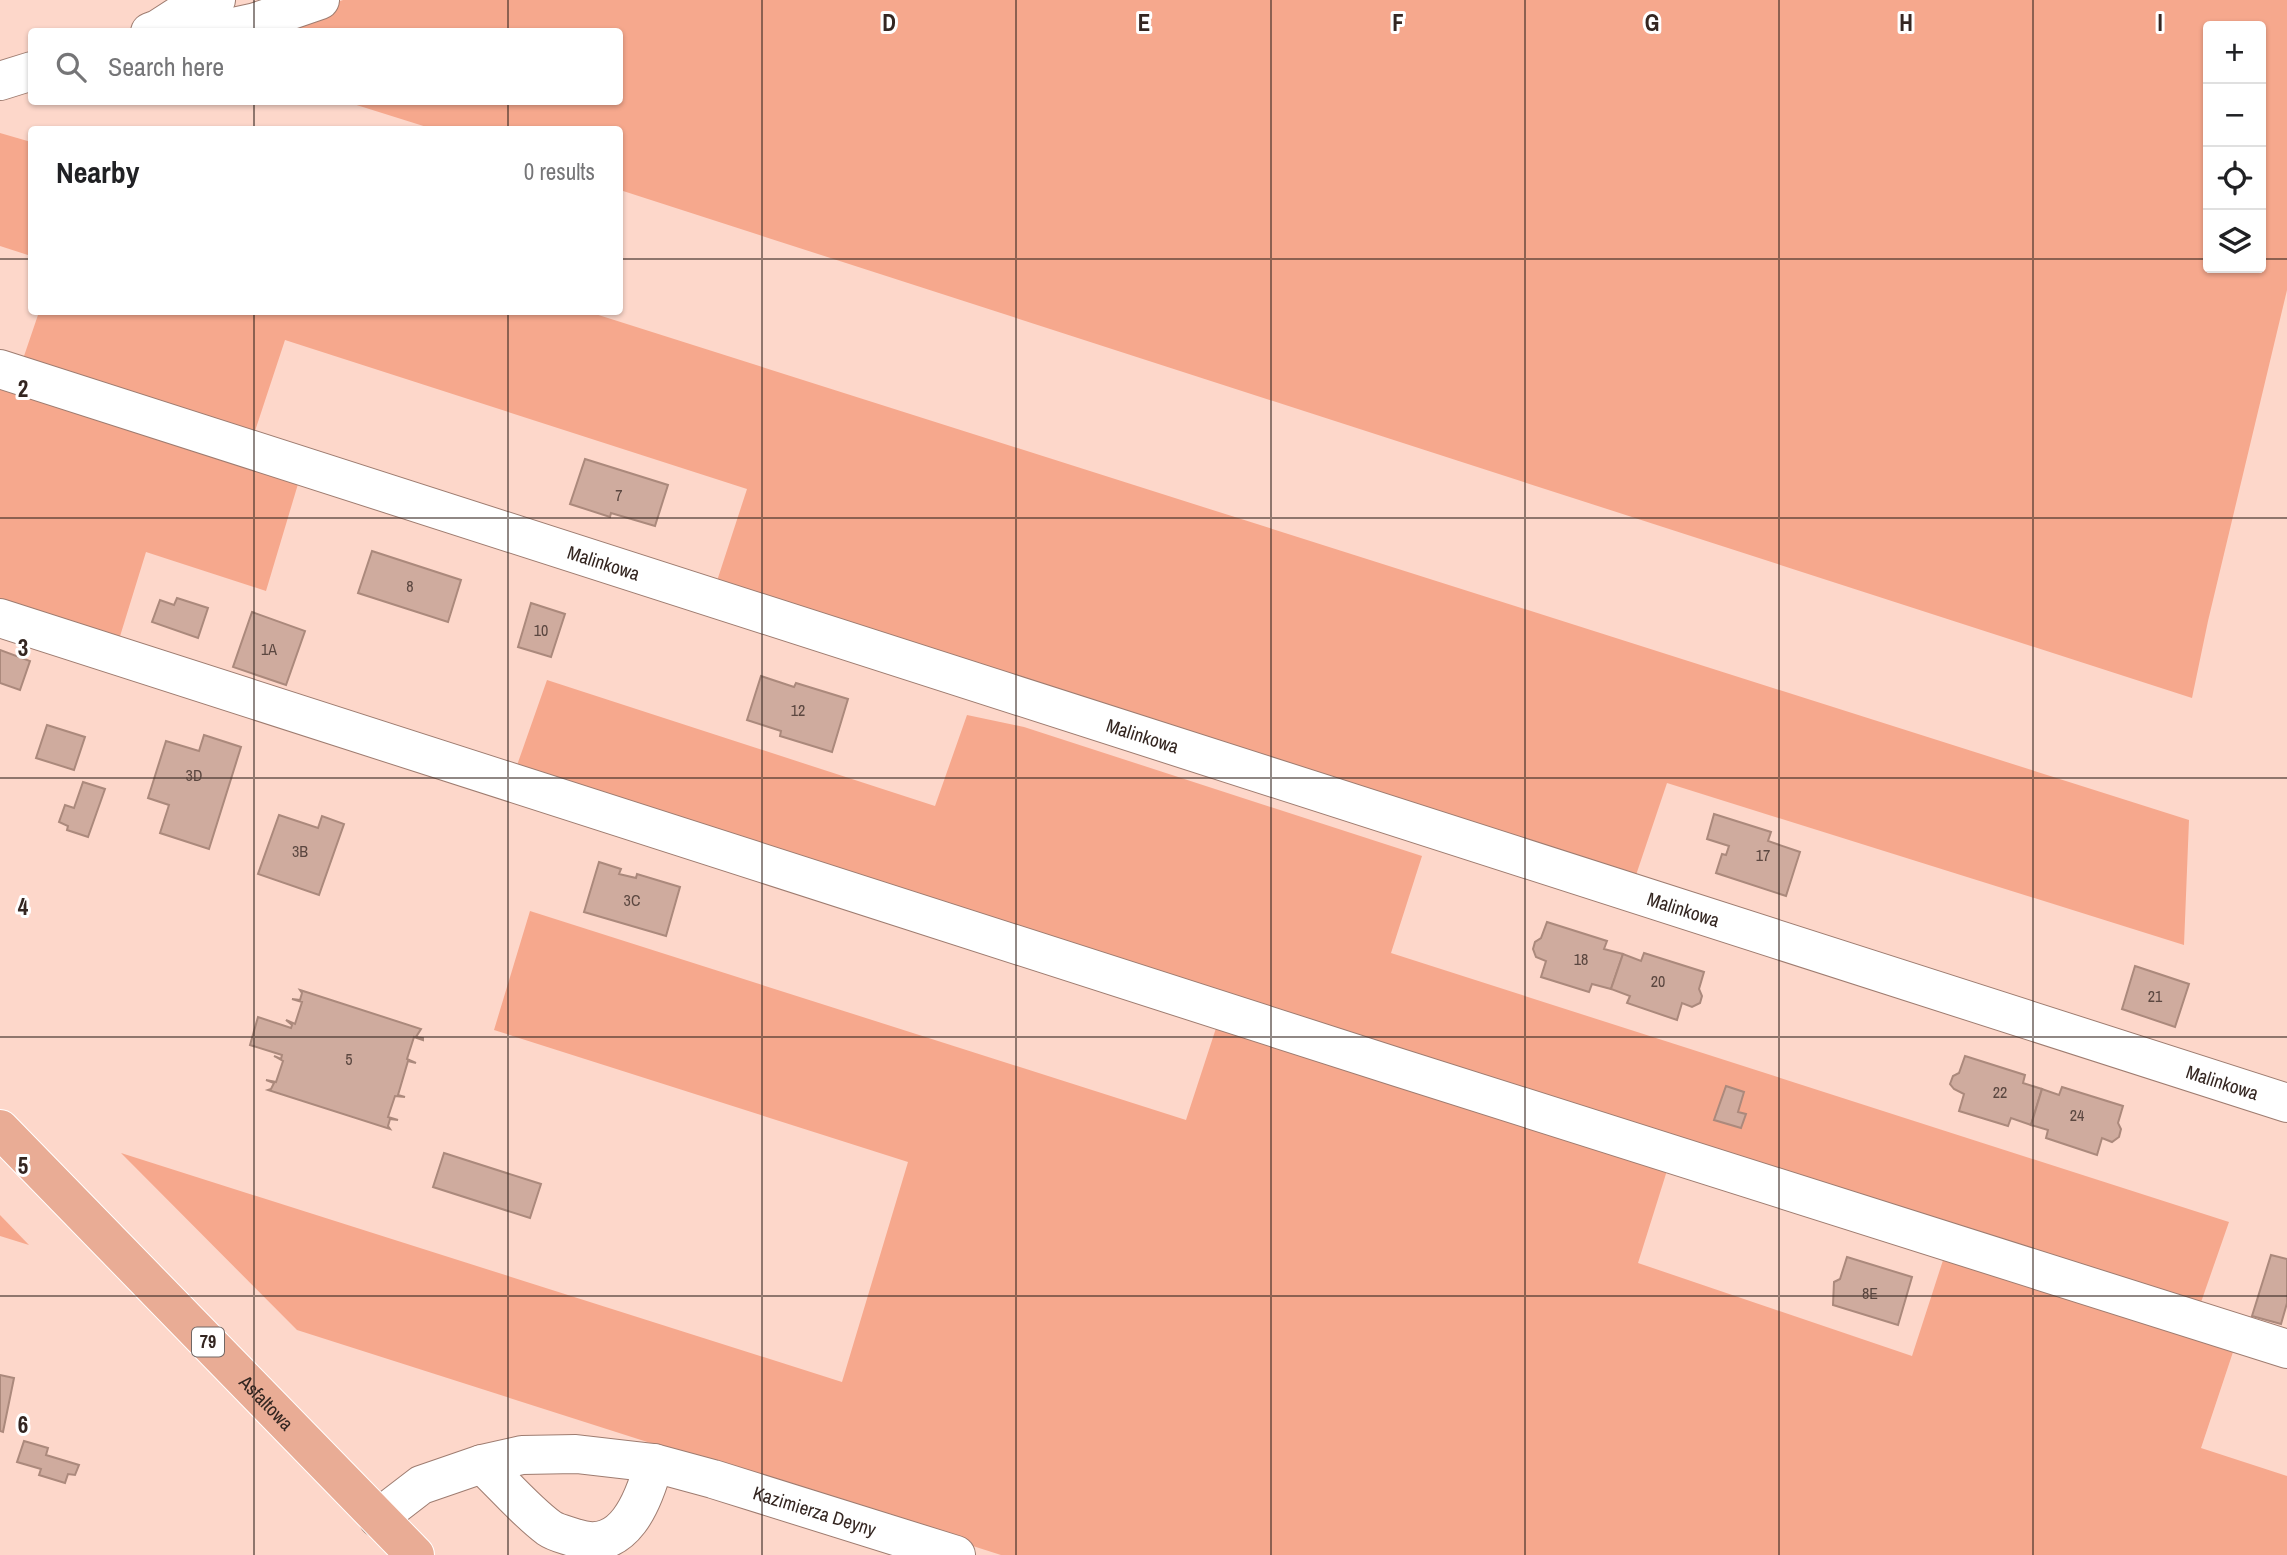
<!DOCTYPE html>
<meta charset="utf-8">
<style>
body{margin:0;font-family:"Archivo Narrow",sans-serif;background:#f6f6f6;color:#202124}
.controls{position:absolute;right:21px;top:21px;display:grid;overflow:hidden;border-radius:7px;box-shadow:0 2px 5px #0004}
.controls button{width:63px;height:63px;display:grid;place-items:center;padding:0;border:0;border-bottom:2px solid #e0e0e0;background:#fff;color:#202124;font:35px sans-serif}
.list{margin:0;padding:0;list-style:none}
h2{display:flex;justify-content:space-between;align-items:center;height:91px;margin:0;padding:0 28px;font-size:30px}
h2 small{font-size:23px;font-weight:400;color:#757577}
.icon{flex:none;width:38px;height:38px;fill:none;stroke:currentColor;stroke-width:2;stroke-linecap:round;stroke-linejoin:round}
.map{position:relative;flex:none;width:2287px;height:1555px;overflow:hidden}
.search{position:absolute;background:#fff;box-shadow:0 2px 5px #0004;left:28px;top:28px;width:595px;height:77px;display:flex;align-items:center;gap:18px;box-sizing:border-box;padding:0 24px;border-radius:7px;color:#757577;font-size:26px}
.panel{position:absolute;background:#fff;box-shadow:0 2px 5px #0004;left:28px;top:126px;width:595px;height:189px;border-radius:7px}
.map>svg:first-child{display:block}
.green{fill:#f6a88d;fill-rule:evenodd}
.building{fill:#cfab9e;stroke:#ab897c;stroke-width:2}
.lines{fill:none;stroke-linecap:round;stroke-linejoin:round}
.minor-casing{stroke:#9e7c70;stroke-width:40}
.major-casing{stroke:#fff;stroke-width:40}
.minor{stroke:#fff;stroke-width:38}
.major{stroke:#e9ac95;stroke-width:38}
.grid{fill:none;stroke:#342621;stroke-width:2;stroke-opacity:0.55}
.labels{text-anchor:middle;stroke-width:6;stroke-linejoin:round;paint-order:stroke}
.number-label{font-size:16px;fill:#5b4740}
.shield{fill:#fff;stroke:#716764;stroke-width:2}
.shield-label{font-size:18px;font-weight:bold;fill:#342621}
.street-label{font-size:19px;fill:#342621;stroke:#fff}
.grid-label{font-size:23px;text-anchor:middle;font-weight:bold;fill:#342621;stroke:#fff;stroke-width:6;stroke-linejoin:round;paint-order:stroke}
</style>
<div class="map">
<svg width="2287" height="1555" viewBox="0 0 2287 1555">
<rect width="100%" height="100%" fill="#fdd7ca"/>
<g class="green">
<path d="M 343,0 L 2287,0 L 2287,290 L 2208,621 L 2192,698 L 620,190 L 620,130 L 433,129 L 347,102 L 620,102 L 620,32 L 258,32 ZM 2208,26 L 2261,26 L 2261,268 L 2208,268 Z"/>
<path d="M 0,133 L 31,142 L 31,256 L 0,246 Z"/>
<path d="M 39,312 L 589,312 L 2189,820 L 2184,945 L 1667,783 L 1635,878 L 716,584 L 747,489 L 285,340 L 254,434 L 23,359 Z"/>
<path d="M 0,387 L 298,484 L 266,591 L 146,552 L 117,646 L 0,609 Z"/>
<path d="M 547,680 L 935,806 L 967,715 L 1024,727 L 1422,856 L 1391,953 L 2229,1222 L 2199,1308 L 515,771 Z"/>
<path d="M 530,911 L 1186,1120 L 1219,1019 L 1670,1161 L 1638,1263 L 1912,1356 L 1946,1251 L 2235,1346 L 2201,1448 L 2287,1476 L 2287,1555 L 1001,1555 L 297,1330 L 121,1153 L 842,1382 L 908,1162 L 494,1030 Z"/>
<path d="M 0,1215 L 29,1245 L 0,1236 Z"/>
</g>
<g class="building">
<path d="M 585,459 L 668,485 L 655,526 L 611,513 L 610,517 L 570,504 Z"/>
<path d="M 372,551 L 461,580 L 448,622 L 358,593 Z"/>
<path d="M 177,598 L 208,608 L 198,638 L 152,622 L 160,600 L 174,605 Z"/>
<path d="M 531,603 L 565,614 L 551,657 L 518,647 Z"/>
<path d="M 252,612 L 305,631 L 286,685 L 233,667 Z"/>
<path d="M 0,650 L 30,661 L 20,690 L 0,683 Z"/>
<path d="M 761,676 L 794,687 L 796,683 L 848,699 L 832,752 L 780,736 L 781,731 L 747,720 Z"/>
<path d="M 47,725 L 85,737 L 74,770 L 36,758 Z"/>
<path d="M 204,735 L 241,747 L 209,849 L 160,833 L 169,805 L 148,798 L 166,741 L 199,751 Z"/>
<path d="M 83,782 L 105,789 L 88,837 L 67,830 L 68,826 L 59,822 L 65,805 L 74,808 Z"/>
<path d="M 1714,814 L 1771,832 L 1768,841 L 1800,852 L 1786,896 L 1716,873 L 1722,854 L 1726,855 L 1729,846 L 1707,839 Z"/>
<path d="M 279,815 L 318,828 L 322,816 L 344,824 L 319,895 L 258,874 Z"/>
<path d="M 599,862 L 621,869 L 619,874 L 636,878 L 637,874 L 680,887 L 666,936 L 584,912 Z"/>
<path d="M 1547,922 L 1607,941 L 1604,949 L 1623,954 L 1611,989 L 1592,984 L 1589,992 L 1541,977 L 1546,961 L 1536,957 L 1533,949 L 1535,942 L 1541,938 Z"/>
<path d="M 1644,953 L 1704,972 L 1699,989 L 1702,996 L 1700,1003 L 1692,1007 L 1682,1003 L 1677,1020 L 1627,1003 L 1630,996 L 1611,989 L 1623,954 L 1641,961 Z"/>
<path d="M 2135,966 L 2189,984 L 2175,1027 L 2122,1009 Z"/>
<path d="M 300,990 L 421,1029 L 416,1037 L 423,1038 L 423,1040 L 414,1037 L 407,1059 L 416,1063 L 408,1061 L 398,1095 L 405,1097 L 395,1096 L 388,1117 L 398,1120 L 390,1119 L 388,1126 L 390,1129 L 268,1090 L 271,1089 L 274,1083 L 266,1080 L 276,1082 L 283,1061 L 274,1056 L 281,1059 L 282,1055 L 250,1045 L 258,1017 L 291,1028 L 292,1025 L 286,1020 L 295,1024 L 302,1002 L 292,999 L 300,1000 L 302,993 Z"/>
<path d="M 1965,1056 L 2025,1075 L 2023,1083 L 2042,1089 L 2031,1125 L 2011,1118 L 2008,1126 L 1959,1111 L 1964,1094 L 1954,1089 L 1950,1084 L 1953,1076 L 1959,1073 Z"/>
<path d="M 1726,1086 L 1744,1092 L 1738,1112 L 1746,1114 L 1741,1128 L 1714,1120 Z"/>
<path d="M 2062,1087 L 2123,1106 L 2118,1123 L 2121,1129 L 2119,1137 L 2112,1142 L 2102,1138 L 2097,1155 L 2046,1138 L 2048,1130 L 2031,1125 L 2042,1089 L 2059,1095 Z"/>
<path d="M 444,1153 L 541,1184 L 530,1218 L 433,1187 Z"/>
<path d="M 2271,1255 L 2287,1259 L 2287,1303 L 2281,1324 L 2252,1316 Z"/>
<path d="M 1847,1257 L 1912,1277 L 1898,1325 L 1833,1305 L 1834,1282 L 1840,1279 Z"/>
<path d="M 0,1375 L 14,1378 L 3,1432 L 0,1431 Z"/>
<path d="M 24,1441 L 48,1448 L 46,1455 L 79,1465 L 75,1475 L 68,1474 L 65,1483 L 39,1475 L 41,1469 L 17,1462 Z"/>
</g>
<g class="lines">
<g class="minor-casing">
<g id="minor">
<path d="M 150,32 L 158,29 L 189,9 L 216,0"/>
<path d="M 210,32 L 256,22 L 320,0"/>
<path d="M 0,81 L 32,71"/>
<path id="s1" d="M 0,369 L 2287,1103"/>
<path d="M 0,618 L 1397,1067 L 2287,1349"/>
<path d="M 482,1464 C 504,1485 525,1510 549,1528 C 556,1533 567,1535 575,1538 C 624,1555 644,1500 654,1463"/>
<path id="s2" d="M 378,1518 L 421,1485 L 482,1464 L 522,1455 L 576,1454 L 654,1463 L 713,1479 L 956,1555"/>
</g>
</g>
<g class="major-casing">
<g id="major">
<path id="s3" d="M 0,1129 L 415,1555"/>
</g>
</g>
<use href="#minor" class="minor"/>
<use href="#major" class="major"/>
</g>
<path class="grid" d="M 254,0 L 254,32M 508,0 L 508,32M 762,0 L 762,1555M 1016,0 L 1016,1555M 1271,0 L 1271,1555M 1525,0 L 1525,1555M 1779,0 L 1779,1555M 2033,0 L 2033,1555M 254,102 L 254,130M 508,102 L 508,130M 0,259 L 32,259M 620,259 L 2208,259M 2261,259 L 2287,259M 254,312 L 254,1555M 508,312 L 508,1555M 0,518 L 2287,518M 0,778 L 2287,778M 0,1037 L 2287,1037M 0,1296 L 2287,1296"/>
<g class="labels">
<g class="number-label">
<text x="619" y="501">7</text>
<text x="410" y="592">8</text>
<text x="541" y="636">10</text>
<text x="269" y="655">1A</text>
<text x="798" y="716">12</text>
<text x="194" y="781">3D</text>
<text x="300" y="857">3B</text>
<text x="1763" y="861">17</text>
<text x="632" y="906">3C</text>
<text x="1581" y="965">18</text>
<text x="1658" y="987">20</text>
<text x="2155" y="1002">21</text>
<text x="349" y="1065">5</text>
<text x="2000" y="1098">22</text>
<text x="2077" y="1121">24</text>
<text x="1870" y="1299">8E</text>
</g>
<rect class="shield" x="192" y="1327.5" width="32" height="29" rx="5"/>
<g class="shield-label">
<text x="208" y="1348">79</text>
</g>
<g class="street-label">
<text dy="7" stroke="none"><textPath href="#s1" startOffset="634">Malinkowa</textPath></text>
<text dy="7" stroke="none"><textPath href="#s1" startOffset="1200">Malinkowa</textPath></text>
<text dy="7" stroke="none"><textPath href="#s1" startOffset="1768">Malinkowa</textPath></text>
<text dy="7" stroke="none"><textPath href="#s1" startOffset="2334">Malinkowa</textPath></text>
<text dy="7" stroke="none"><textPath href="#s3" startOffset="382">Asfaltowa</textPath></text>
<text dy="7" stroke="none"><textPath href="#s2" startOffset="460">Kazimierza Deyny</textPath></text>
</g>
</g>
<g class="grid-label">
<text x="889" y="31">D</text>
<text x="1144" y="31">E</text>
<text x="1398" y="31">F</text>
<text x="1652" y="31">G</text>
<text x="1906" y="31">H</text>
<text x="2160" y="31">I</text>
<text x="23" y="397">2</text>
<text x="23" y="656">3</text>
<text x="23" y="915">4</text>
<text x="23" y="1174">5</text>
<text x="23" y="1433">6</text>
</g>
</svg>
<div class="controls">
<button>+</button>
<button>−</button>
<button><svg class="icon" aria-label="locate" viewBox="0 0 24 24"><circle cx="12" cy="12" r="6"/><path d="M12 2v4M12 18v4M2 12h4M18 12h4"/></svg></button>
<button><svg class="icon" aria-label="layers" viewBox="0 0 24 24"><path d="M12 4l9 5-9 5-9-5zM3 14l9 5 9-5"/></svg></button>
</div>
<div class="search"><svg class="icon" aria-label="search" viewBox="0 0 24 24"><circle cx="10" cy="10" r="6"/><path d="M15 15l6 6"/></svg>Search here</div>
<section class="panel">
<h2>Nearby<small>0 results</small></h2>
<ul class="list">
</ul>
</section>
</div>
